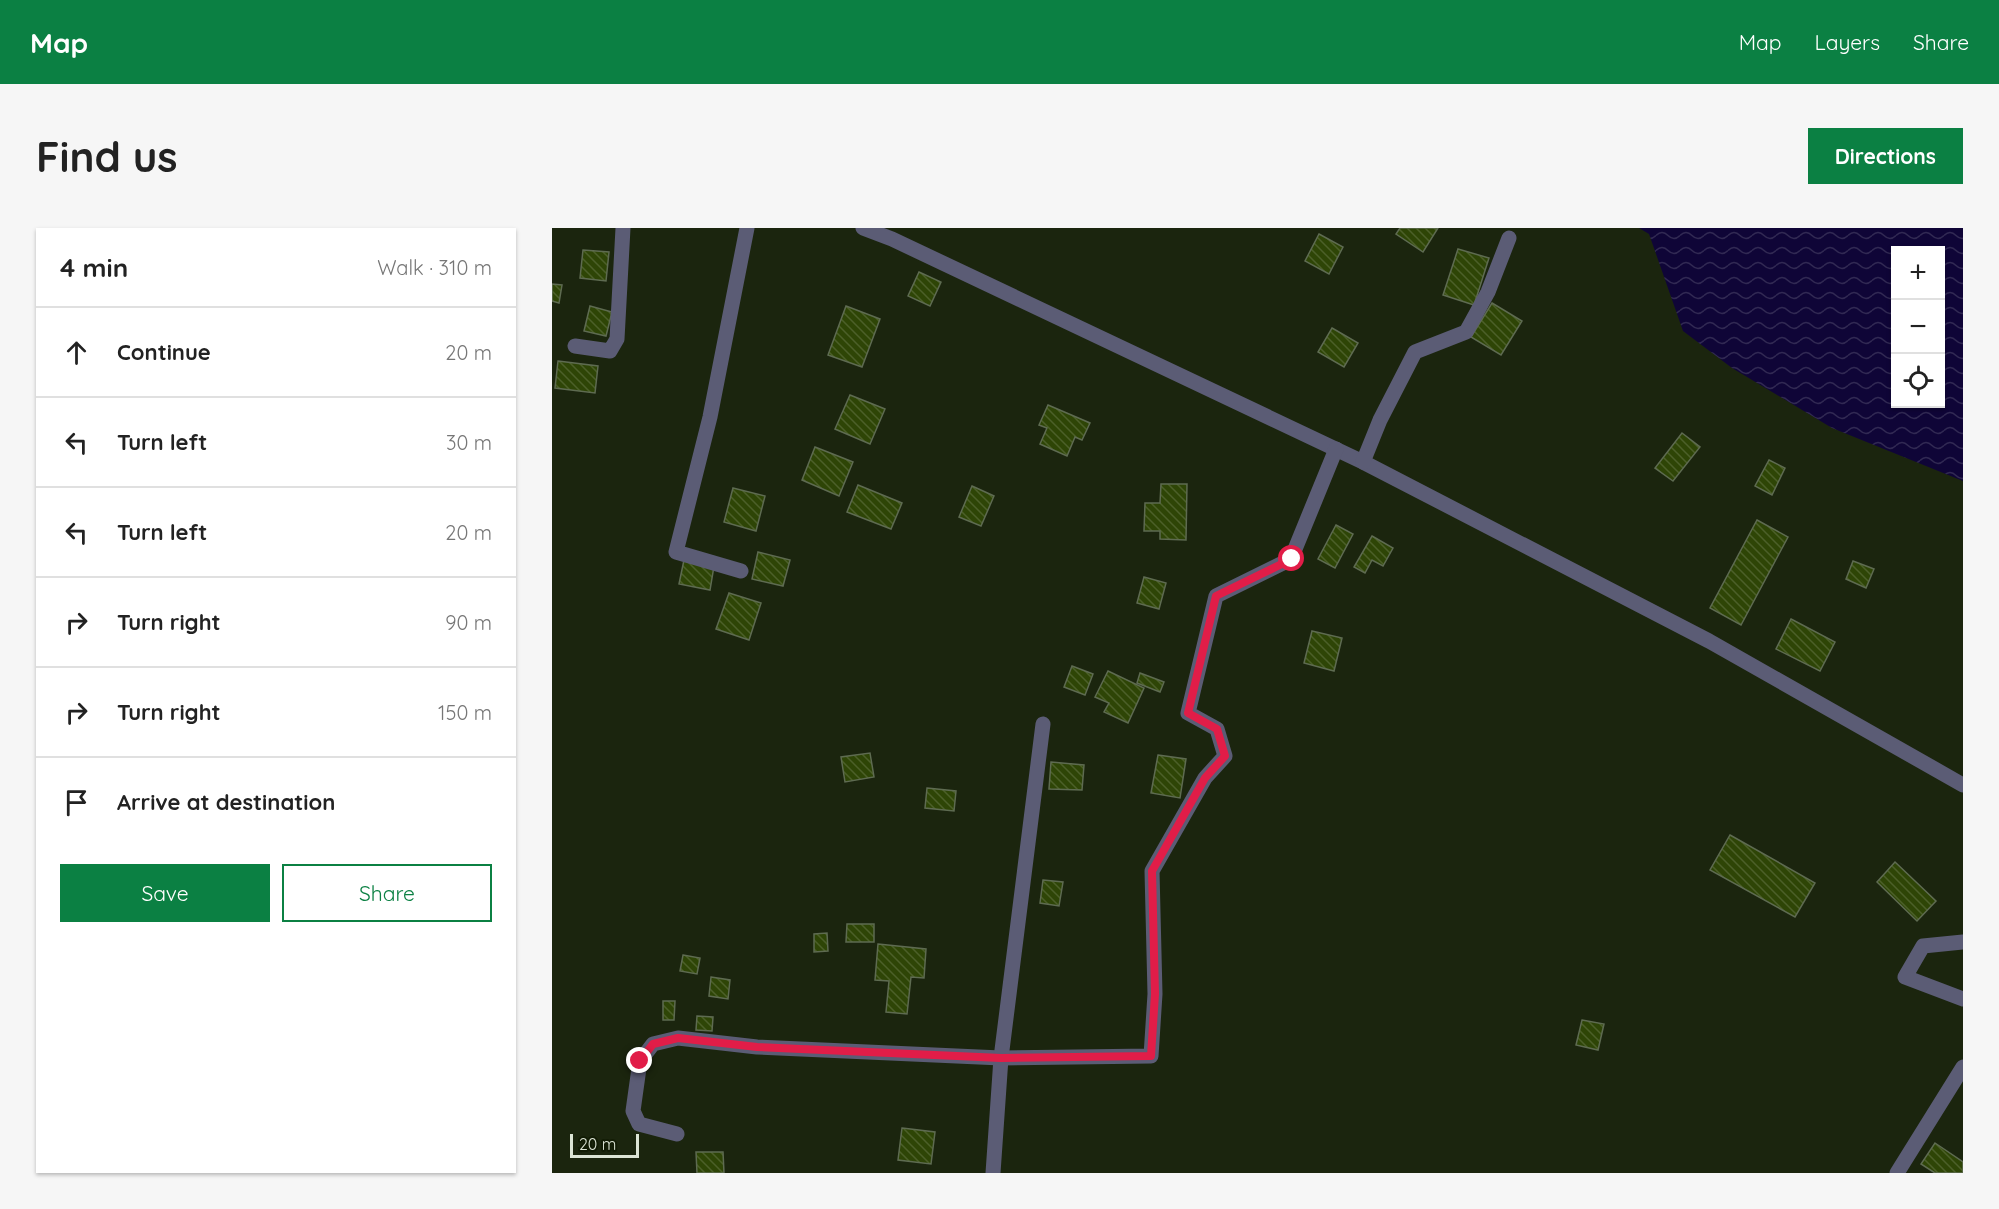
<!DOCTYPE html>
<meta charset="utf-8">
<style>
body{margin:0;font-family:Quicksand,sans-serif;background:#f6f6f6;color:#222}
.controls{position:absolute;right:18px;top:18px;display:grid;overflow:hidden;border-radius:0px;box-shadow:0 2px 4px #0004}
.controls button{width:54px;height:54px;display:grid;place-items:center;padding:0;border:0;border-bottom:2px solid #e0e0e0;background:#fff;color:#222;font:30px sans-serif}
.scale{position:absolute;left:18px;bottom:15px;width:69px;box-sizing:border-box;padding-left:6px;border:3px solid #dce4d5;border-top:0;font-size:16px;line-height:21px;white-space:nowrap;color:#dce4d5;-webkit-text-stroke:4px #121c05;paint-order:stroke}
.stop{position:absolute;width:18px;height:18px;margin:-14px;border:4px solid #e11d48;border-radius:50%;background:#fff}
.stop.end{background:#e11d48;border-color:#fff;box-shadow:0 2px 6px #0008}
.list{margin:0;padding:0;list-style:none}
h2{display:flex;justify-content:space-between;align-items:center;height:78px;margin:0;padding:0 24px;font-size:26px}
h2 small{font-size:20px;font-weight:400;color:#767676}
.list li{display:grid;grid-template-columns:39px 1fr auto;gap:18px;align-items:center;box-sizing:border-box;height:90px;padding:0 24px;border-top:2px solid #e0e0e0}
.list b{display:block;font-size:22px;white-space:nowrap}
.list em{font-size:20px;font-style:normal;color:#767676}
.actions{display:flex;gap:12px;padding:18px 24px}
.actions a{flex:1;padding:14px 0;border:2px solid #0b8043;border-radius:0px;text-align:center;font-size:21px;color:#0b8043}
.actions .main{background:#0b8043;color:#fff}
.icon{flex:none;width:33px;height:33px;fill:none;stroke:currentColor;stroke-width:2;stroke-linecap:round;stroke-linejoin:round}
.map{position:relative;flex:none;width:1411px;height:945px;overflow:hidden;border-radius:0px}
header{display:flex;align-items:center;gap:36px;box-sizing:border-box;height:84px;padding:0 30px;background:#0b8043;color:#fff}
header strong{font-size:28px}
nav{display:flex;gap:33px;margin-inline-start:auto;font-size:21px}
.intro{display:flex;align-items:center;justify-content:space-between;box-sizing:border-box;height:144px;padding:0 36px}
h1{margin:0;font-size:42px}
.button{padding:15px 27px;border-radius:0px;background:#0b8043;color:#fff;font-size:21px;font-weight:700}
main{display:flex;gap:36px;padding:0 36px}
aside{flex:1;background:#fff;border-radius:0px;box-shadow:0 2px 4px #0004}
.map>svg:first-child{display:block}
.water{fill:url(#water-waves);fill-rule:evenodd}
.building{fill:url(#building-back-hatch);stroke:#5e6b51;stroke-width:1.5}
.lines{fill:none;stroke-linecap:round;stroke-linejoin:round}
.minor{stroke:#5b5c75;stroke-width:15}
.route{stroke:#e11d48;stroke-width:8}
</style>
<header>
<strong>Map</strong>
<nav><a>Map</a><a>Layers</a><a>Share</a></nav>
</header>
<div class="intro"><h1>Find us</h1><a class="button">Directions</a></div>
<main>
<aside>
<h2>4 min<small>Walk · 310 m</small></h2>
<ul class="list">
<li><svg class="icon" aria-label="ahead" viewBox="0 0 24 24"><path d="M12 20V5M6 11l6-6 6 6"/></svg><div><b>Continue</b></div><em>20 m</em></li>
<li><svg class="icon" aria-label="left" viewBox="0 0 24 24"><path d="M17 20v-9H6M10 6l-5 5 5 5"/></svg><div><b>Turn left</b></div><em>30 m</em></li>
<li><svg class="icon" aria-label="left" viewBox="0 0 24 24"><path d="M17 20v-9H6M10 6l-5 5 5 5"/></svg><div><b>Turn left</b></div><em>20 m</em></li>
<li><svg class="icon" aria-label="right" viewBox="0 0 24 24"><path d="M7 20v-9h11M14 6l5 5-5 5"/></svg><div><b>Turn right</b></div><em>90 m</em></li>
<li><svg class="icon" aria-label="right" viewBox="0 0 24 24"><path d="M7 20v-9h11M14 6l5 5-5 5"/></svg><div><b>Turn right</b></div><em>150 m</em></li>
<li><svg class="icon" aria-label="arrive" viewBox="0 0 24 24"><path d="M6 21V4h12l-3 4 3 4H6"/></svg><div><b>Arrive at destination</b></div></li>
</ul>
<div class="actions"><a class="main">Save</a><a>Share</a></div>
</aside>
<div class="map">
<svg width="1411" height="945" viewBox="0 0 1411 945">
<defs>
<pattern id="water-waves" width="16" height="10" patternUnits="userSpaceOnUse" patternTransform="scale(1.5)"><rect width="16" height="10" fill="#0f0537"/><path d="M0 5q4-4 8 0t8 0" fill="none" stroke="#312953"/></pattern>
<pattern id="building-back-hatch" width="6" height="6" patternUnits="userSpaceOnUse" patternTransform="scale(1.5)"><rect width="6" height="6" fill="#2e4506"/><path d="M-1 5l2 2M0 0l6 6M5-1l2 2" fill="none" stroke="#4c6029"/></pattern>
</defs>
<rect width="100%" height="100%" fill="#1b250e"/>
<path class="water" d="M 1087,0 L 1411,0 L 1411,253 L 1280,200 L 1180,140 L 1131,103 L 1097,6 ZM 1344,22 L 1388,22 L 1388,176 L 1344,176 Z"/>
<g class="building">
<path d="M 848,0 L 886,0 L 871,24 L 844,6 Z"/>
<path d="M 767,6 L 791,19 L 777,46 L 753,33 Z"/>
<path d="M 906,21 L 937,30 L 922,77 L 891,67 Z"/>
<path d="M 31,22 L 57,24 L 54,53 L 28,50 Z"/>
<path d="M 367,44 L 389,54 L 378,78 L 356,68 Z"/>
<path d="M 0,56 L 10,57 L 7,75 L 0,73 Z"/>
<path d="M 940,75 L 970,93 L 949,127 L 919,109 Z"/>
<path d="M 38,78 L 60,84 L 54,108 L 32,103 Z"/>
<path d="M 294,78 L 328,91 L 310,139 L 276,127 Z"/>
<path d="M 780,100 L 806,115 L 792,139 L 766,124 Z"/>
<path d="M 6,133 L 46,138 L 43,165 L 3,160 Z"/>
<path d="M 298,167 L 333,181 L 318,216 L 283,201 Z"/>
<path d="M 496,177 L 538,195 L 530,212 L 523,209 L 515,228 L 488,216 L 495,200 L 487,197 Z"/>
<path d="M 1130,205 L 1148,219 L 1121,253 L 1103,240 Z"/>
<path d="M 263,219 L 301,234 L 287,268 L 250,252 Z"/>
<path d="M 1217,232 L 1233,240 L 1220,267 L 1203,258 Z"/>
<path d="M 609,256 L 635,256 L 634,312 L 608,311 L 608,303 L 592,303 L 593,275 L 608,275 Z"/>
<path d="M 306,257 L 350,275 L 339,301 L 295,284 Z"/>
<path d="M 420,258 L 442,268 L 429,298 L 407,289 Z"/>
<path d="M 181,260 L 213,268 L 204,303 L 172,294 Z"/>
<path d="M 1205,292 L 1236,309 L 1189,397 L 1158,380 Z"/>
<path d="M 784,297 L 801,306 L 783,340 L 766,331 Z"/>
<path d="M 820,308 L 841,320 L 831,338 L 820,332 L 813,345 L 802,339 Z"/>
<path d="M 206,324 L 238,332 L 231,358 L 200,351 Z"/>
<path d="M 132,332 L 162,338 L 158,362 L 127,356 Z"/>
<path d="M 1301,333 L 1322,341 L 1314,360 L 1294,351 Z"/>
<path d="M 592,349 L 614,355 L 607,381 L 585,375 Z"/>
<path d="M 177,365 L 209,375 L 197,412 L 164,401 Z"/>
<path d="M 1239,391 L 1283,414 L 1268,443 L 1224,421 Z"/>
<path d="M 760,403 L 790,410 L 782,443 L 752,435 Z"/>
<path d="M 520,438 L 541,446 L 533,467 L 512,459 Z"/>
<path d="M 556,443 L 592,460 L 576,495 L 552,484 L 557,475 L 543,469 Z"/>
<path d="M 588,445 L 612,454 L 608,464 L 585,455 Z"/>
<path d="M 318,525 L 322,549 L 293,554 L 289,529 Z"/>
<path d="M 606,527 L 634,531 L 628,570 L 599,565 Z"/>
<path d="M 499,534 L 532,537 L 530,562 L 497,561 Z"/>
<path d="M 375,560 L 404,563 L 402,583 L 373,580 Z"/>
<path d="M 1178,607 L 1263,655 L 1243,689 L 1158,642 Z"/>
<path d="M 1343,634 L 1384,673 L 1365,693 L 1325,654 Z"/>
<path d="M 491,652 L 511,654 L 507,678 L 488,675 Z"/>
<path d="M 295,696 L 322,696 L 322,714 L 294,714 Z"/>
<path d="M 275,705 L 276,723 L 262,724 L 262,706 Z"/>
<path d="M 326,716 L 374,721 L 372,750 L 359,749 L 355,786 L 334,784 L 337,753 L 323,752 Z"/>
<path d="M 131,727 L 148,730 L 145,746 L 128,743 Z"/>
<path d="M 159,749 L 178,752 L 176,771 L 157,768 Z"/>
<path d="M 111,773 L 123,773 L 122,792 L 111,792 Z"/>
<path d="M 145,788 L 161,789 L 160,803 L 144,802 Z"/>
<path d="M 1030,792 L 1052,796 L 1046,822 L 1024,817 Z"/>
<path d="M 350,900 L 383,904 L 379,936 L 346,932 Z"/>
<path d="M 1383,915 L 1411,934 L 1411,945 L 1383,945 L 1369,936 Z"/>
<path d="M 144,924 L 171,924 L 172,945 L 145,945 Z"/>
</g>
<g class="lines">
<g class="minor">
<path d="M 311,0 L 340,11 L 811,234 L 1157,413 L 1411,557"/>
<path d="M 23,118 L 58,123 L 65,111 L 71,0"/>
<path d="M 811,234 L 828,192 L 863,124 L 914,104 L 936,64 L 957,10"/>
<path d="M 189,343 L 124,324 L 158,189 L 195,0"/>
<path d="M 1411,714 L 1371,718 L 1353,749 L 1411,771"/>
<path d="M 125,906 L 87,896 L 81,883 L 88,833 L 101,816 L 126,810 L 205,819 L 449,830 L 599,828 L 603,766 L 600,643 L 653,550 L 673,528 L 665,501 L 636,485 L 664,368 L 739,331 L 784,221"/>
<path d="M 441,945 L 449,830 L 491,496"/>
<path d="M 1345,945 L 1411,839"/>
</g>
</g>
<g class="lines">
<path class="route" d="M 88,833 L 101,816 L 126,810 L 205,819 L 449,830 L 599,828 L 603,766 L 600,643 L 653,550 L 673,528 L 665,501 L 636,485 L 664,368 L 740,331"/>
</g>
</svg>
<div class="controls">
<button>+</button>
<button>−</button>
<button><svg class="icon" aria-label="locate" viewBox="0 0 24 24"><circle cx="12" cy="12" r="6"/><path d="M12 2v4M12 18v4M2 12h4M18 12h4"/></svg></button>
</div>
<div class="scale">20 m</div>
<div class="stop" style="left:740px;top:331px"></div>
<div class="stop end" style="left:88px;top:833px"></div>
</div>
</main>
